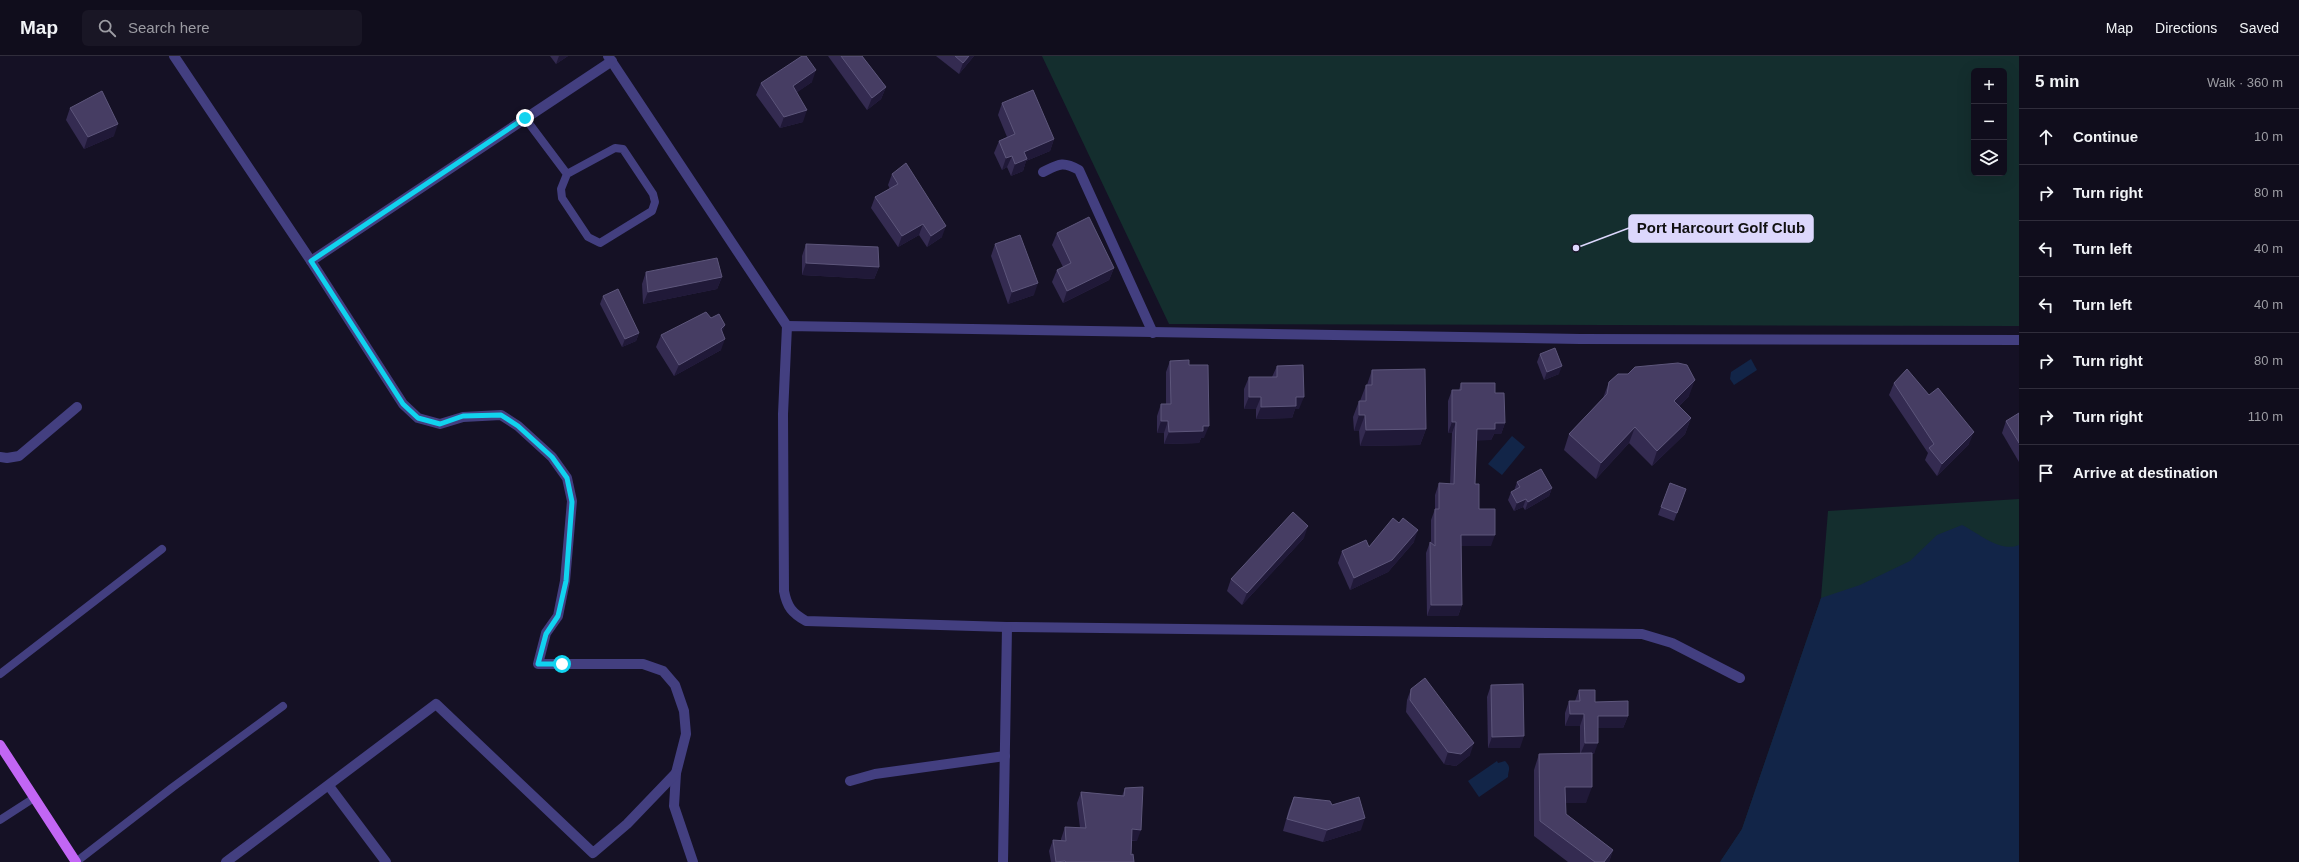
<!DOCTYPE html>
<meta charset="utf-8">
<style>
body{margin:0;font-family:Arial,sans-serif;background:#191625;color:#f1f3f6}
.controls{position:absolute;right:12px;top:12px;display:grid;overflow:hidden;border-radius:6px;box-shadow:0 4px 16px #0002}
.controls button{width:36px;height:36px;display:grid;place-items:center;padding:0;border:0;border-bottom:1px solid #302d3b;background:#100d1c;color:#f1f3f6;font:20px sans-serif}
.stop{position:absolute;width:12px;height:12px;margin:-9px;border:3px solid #11d3ef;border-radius:50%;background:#fff}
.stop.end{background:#11d3ef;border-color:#fff;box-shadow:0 1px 4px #0008}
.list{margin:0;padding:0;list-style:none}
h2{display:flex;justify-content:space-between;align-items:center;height:52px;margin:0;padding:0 16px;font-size:17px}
h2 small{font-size:13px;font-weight:400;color:#9c9ca3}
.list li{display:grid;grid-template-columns:26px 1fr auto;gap:12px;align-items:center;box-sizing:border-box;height:56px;padding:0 16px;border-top:1px solid #302d3b}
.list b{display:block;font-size:15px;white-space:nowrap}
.list em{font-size:13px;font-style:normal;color:#9c9ca3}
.icon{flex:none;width:22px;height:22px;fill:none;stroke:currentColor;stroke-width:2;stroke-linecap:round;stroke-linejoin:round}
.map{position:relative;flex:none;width:2019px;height:806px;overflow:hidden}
header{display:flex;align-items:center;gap:24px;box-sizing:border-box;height:56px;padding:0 20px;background:#100d1c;border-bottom:1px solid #302d3b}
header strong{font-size:19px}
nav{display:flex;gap:22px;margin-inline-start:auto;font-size:14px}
.search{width:280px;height:36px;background:#191625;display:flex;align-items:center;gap:10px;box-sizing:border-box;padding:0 14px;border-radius:6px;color:#9c9ca3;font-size:15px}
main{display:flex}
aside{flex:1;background:#100d1c}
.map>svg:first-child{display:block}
.green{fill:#142e2e;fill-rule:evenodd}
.water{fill:#122548}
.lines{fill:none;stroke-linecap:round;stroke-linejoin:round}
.lane{stroke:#433f80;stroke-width:8}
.street{stroke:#433f80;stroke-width:10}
.primary{stroke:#c266f4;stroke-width:10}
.wall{fill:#342b51}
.shaded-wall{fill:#201938}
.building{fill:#463d63;stroke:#5d567b}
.route{stroke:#11d3ef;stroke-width:5}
.leader{fill:none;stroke:#dcd7fc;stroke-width:1.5}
.callout-dot{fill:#dcd7fc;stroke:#151125;stroke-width:1.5}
.callout{fill:#dcd7fc;stroke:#dcd7fc;stroke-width:1.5}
.callout-label{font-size:15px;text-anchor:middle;font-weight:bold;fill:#111}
</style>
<header>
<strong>Map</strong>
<div class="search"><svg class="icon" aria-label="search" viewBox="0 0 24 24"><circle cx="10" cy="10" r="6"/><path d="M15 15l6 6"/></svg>Search here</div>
<nav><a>Map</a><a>Directions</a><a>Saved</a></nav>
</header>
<main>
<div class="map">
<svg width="2019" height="806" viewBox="0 0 2019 806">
<rect width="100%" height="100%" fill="#151125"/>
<g class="green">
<path d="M 1042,0 L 2019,0 L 2019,270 L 1169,268 ZM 1974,15 L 2004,15 L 2004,117 L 1974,117 Z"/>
<path d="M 2019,443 L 2019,640 L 1720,806 L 1742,773 L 1821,542 L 1828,455 Z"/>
</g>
<g class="water">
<path d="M 1751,303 L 1757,314 L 1734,329 L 1730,323 L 1731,316 Z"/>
<path d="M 1512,380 L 1525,391 L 1502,419 L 1488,408 Z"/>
<path d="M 1962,469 C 1978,477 2001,497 2019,489 L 2019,806 L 1720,806 L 1742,773 L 1821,542 L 1860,529 L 1910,505 L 1937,479 Z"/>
<path d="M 1497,705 L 1498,707 L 1505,705 C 1512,712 1508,714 1508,721 L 1479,741 L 1468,725 Z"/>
</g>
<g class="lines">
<g class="lane">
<path d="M 525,62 L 567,118 L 561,133 L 562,142 L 588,181 L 600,187 L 652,155 L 655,146 L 653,138 L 623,93 L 615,92 L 567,118"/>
<path d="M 0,618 L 162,493"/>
<path d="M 0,764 L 34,742"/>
<path d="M 76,806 L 173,731 L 283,650"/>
</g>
<g class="street">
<path d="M 174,0 L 311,205 L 403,348 L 418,362 L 440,368 L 463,361 L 501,359 L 518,370 L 552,401 L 567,422 L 572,445 L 565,525 L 558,560 L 546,577 L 538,608 L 643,608 L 663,615 L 675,629 L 684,655 L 686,678 L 676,717 L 674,750 L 693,806"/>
<path d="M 608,0 L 787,270"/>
<path d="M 1043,116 C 1059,108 1063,105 1079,114 L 1153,277"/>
<path d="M 311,205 L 612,5"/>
<path d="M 0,401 L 7,402 L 19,400 L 77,351"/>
<path d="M 1740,622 L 1672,587 L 1642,578 L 1007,571 L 806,565 C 792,557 787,551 784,535 L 783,358 L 787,270 L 1580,283 L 2019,284"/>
<path d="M 850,725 L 875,718 L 1005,700"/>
<path d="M 329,730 L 386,806"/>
<path d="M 226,806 L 436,648 L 593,797 L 627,768 L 676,717"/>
<path d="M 1003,806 L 1007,571"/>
</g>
<path class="primary" d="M 0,689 L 76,806"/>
</g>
<g class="wall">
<path d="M 550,0 L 568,0 L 556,8 Z"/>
<path d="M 828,0 L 862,0 L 886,31 L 881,43 L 867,54 Z"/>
<path d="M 936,0 L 974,0 L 959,18 Z"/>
<path d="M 812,26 L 797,36 L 803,66 L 780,72 L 756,39 L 761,27 Z"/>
<path d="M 1002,47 L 1054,83 L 1050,95 L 1026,105 L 1023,115 L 1011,120 L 1007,111 L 1002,114 L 994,97 L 999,85 L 1007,81 L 998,59 Z"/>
<path d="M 70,52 L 114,80 L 84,93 L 66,64 Z"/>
<path d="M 892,118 L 942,181 L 927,191 L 919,179 L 898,191 L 871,152 L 875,141 L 890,133 L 888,129 Z"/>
<path d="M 1057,177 L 1114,212 L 1109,224 L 1063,247 L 1052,226 L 1057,214 L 1063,211 L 1052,189 Z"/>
<path d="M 806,188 L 879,211 L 874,223 L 802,219 L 802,200 Z"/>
<path d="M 995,188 L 1034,239 L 1008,248 L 991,200 Z"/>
<path d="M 646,216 L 722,221 L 717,233 L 643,248 L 642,228 Z"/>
<path d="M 603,240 L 639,277 L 636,285 L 622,291 L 600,248 Z"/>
<path d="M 711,262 L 725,269 L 722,276 L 721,294 L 674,320 L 656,291 L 661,279 Z"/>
<path d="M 1540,298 L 1559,318 L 1544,324 L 1537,306 Z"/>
<path d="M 1170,305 L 1189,309 L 1204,382 L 1201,382 L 1199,387 L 1164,388 L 1164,377 L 1157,377 L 1157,360 L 1161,348 L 1166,348 L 1166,316 Z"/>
<path d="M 1277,310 L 1299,353 L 1295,353 L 1292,362 L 1256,363 L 1256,353 L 1244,353 L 1244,333 L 1249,321 L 1272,321 Z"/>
<path d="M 1372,314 L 1426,373 L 1420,389 L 1360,390 L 1359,375 L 1354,375 L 1353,361 L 1359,345 L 1360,345 L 1366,329 L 1367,329 Z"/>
<path d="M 1609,326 L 1689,340 L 1679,350 L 1691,362 L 1685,378 L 1652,410 L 1629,387 L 1596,423 L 1564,394 L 1569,378 L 1603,342 Z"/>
<path d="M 1461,327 L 1495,337 L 1505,367 L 1501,378 L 1494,378 L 1491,384 L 1476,384 L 1475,428 L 1479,453 L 1491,490 L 1461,490 L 1462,549 L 1458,560 L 1427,560 L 1426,497 L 1430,486 L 1431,486 L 1431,464 L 1435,453 L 1435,439 L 1439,427 L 1450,428 L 1452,377 L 1448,377 L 1448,345 L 1452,334 L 1459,334 Z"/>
<path d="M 1894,327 L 1969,388 L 1937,420 L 1925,404 L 1928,397 L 1889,339 Z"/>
<path d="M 2019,357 L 2019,406 L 2002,377 L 2006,365 Z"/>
<path d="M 1517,426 L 1552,432 L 1549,440 L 1525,454 L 1523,451 L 1514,455 L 1508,444 L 1511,436 L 1514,435 Z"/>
<path d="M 1670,427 L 1686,433 L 1674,465 L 1658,459 Z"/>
<path d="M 1304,482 L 1242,549 L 1227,535 L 1231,523 Z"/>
<path d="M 1414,486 L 1388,516 L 1350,534 L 1338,507 L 1342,495 Z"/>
<path d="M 1491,629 L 1520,692 L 1488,692 L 1487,641 Z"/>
<path d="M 1411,633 L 1470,699 L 1456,710 L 1444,708 L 1406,656 L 1407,644 Z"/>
<path d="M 1579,634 L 1595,646 L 1628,660 L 1623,672 L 1598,672 L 1594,698 L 1592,698 L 1586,747 L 1566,747 L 1566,758 L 1613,794 L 1609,806 L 1568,806 L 1534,780 L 1534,714 L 1539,698 L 1580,698 L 1580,670 L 1565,670 L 1565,657 L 1569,645 L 1575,645 Z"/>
<path d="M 1125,732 L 1137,785 L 1132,785 L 1131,799 L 1134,806 L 1051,806 L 1049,795 L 1053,784 L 1061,784 L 1061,783 L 1065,771 L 1080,772 L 1077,747 L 1081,736 L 1122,740 Z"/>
<path d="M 1294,741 L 1361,774 L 1323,786 L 1283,775 L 1289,753 Z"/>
</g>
<g class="shaded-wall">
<path d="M 559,0 L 568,0 L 556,8 Z"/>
<path d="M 969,0 L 974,0 L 959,18 L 963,7 Z"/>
<path d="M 816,14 L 812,26 L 789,42 L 793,30 Z"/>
<path d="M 886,31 L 881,43 L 867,54 L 872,42 Z"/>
<path d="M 807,54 L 803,66 L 780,72 L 784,61 Z"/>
<path d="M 118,68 L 114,80 L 84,93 L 88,81 Z"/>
<path d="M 1054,83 L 1050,95 L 1026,105 L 1023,115 L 1011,120 L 1015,108 L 1024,96 Z"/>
<path d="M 1012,100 L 1007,111 L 1002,114 L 1006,102 Z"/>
<path d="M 923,168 L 919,179 L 898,191 L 902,180 Z"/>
<path d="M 946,170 L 942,181 L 927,191 L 931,180 Z"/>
<path d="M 806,207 L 879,211 L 874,223 L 802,219 Z"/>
<path d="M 1114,212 L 1109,224 L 1063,247 L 1067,235 Z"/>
<path d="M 722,221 L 717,233 L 643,248 L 648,236 Z"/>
<path d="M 1038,227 L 1034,239 L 1008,248 L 1012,236 Z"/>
<path d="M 725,269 L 721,281 L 721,273 Z"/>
<path d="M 639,277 L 636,285 L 622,291 L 625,283 Z"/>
<path d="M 725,283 L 721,294 L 674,320 L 679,309 Z"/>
<path d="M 1562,310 L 1559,318 L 1544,324 L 1547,316 Z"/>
<path d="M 1695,324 L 1689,340 L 1668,360 L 1674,345 Z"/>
<path d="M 1249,341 L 1261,341 L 1256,353 L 1244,353 Z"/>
<path d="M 1296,341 L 1304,341 L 1299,353 L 1295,353 L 1292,362 L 1256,363 L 1261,351 Z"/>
<path d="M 1359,359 L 1365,359 L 1359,375 L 1354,375 Z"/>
<path d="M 1691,362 L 1685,378 L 1652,410 L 1657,395 Z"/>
<path d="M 1161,365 L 1168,365 L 1164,377 L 1157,377 Z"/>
<path d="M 1452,366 L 1456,366 L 1452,377 L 1448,377 Z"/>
<path d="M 1495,367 L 1505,367 L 1501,378 L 1494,378 L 1491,384 L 1472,385 L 1477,373 Z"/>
<path d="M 1203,370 L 1209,370 L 1204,382 L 1201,382 L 1199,387 L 1164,388 L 1169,376 Z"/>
<path d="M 1635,371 L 1629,387 L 1596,423 L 1601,407 Z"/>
<path d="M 1426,373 L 1420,389 L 1360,390 L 1366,374 Z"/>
<path d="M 1974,376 L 1969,388 L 1937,420 L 1942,408 Z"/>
<path d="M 1552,432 L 1549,440 L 1525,454 L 1528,446 Z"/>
<path d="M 1526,443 L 1523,451 L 1514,455 L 1517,447 Z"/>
<path d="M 1308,470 L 1304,482 L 1242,549 L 1247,537 Z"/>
<path d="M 1418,474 L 1414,486 L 1388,516 L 1350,534 L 1354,522 Z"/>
<path d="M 1461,479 L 1495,479 L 1491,490 L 1457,490 Z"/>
<path d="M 1431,549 L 1462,549 L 1458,560 L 1427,560 Z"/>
<path d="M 1570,658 L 1584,658 L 1580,670 L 1565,670 Z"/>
<path d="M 1598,660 L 1628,660 L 1623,672 L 1593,672 Z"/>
<path d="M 1524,680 L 1520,692 L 1488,692 L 1492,681 Z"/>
<path d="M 1474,687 L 1470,699 L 1456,710 L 1444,708 L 1448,696 Z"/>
<path d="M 1585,687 L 1598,687 L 1594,698 L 1580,699 Z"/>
<path d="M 1565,731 L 1592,731 L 1586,747 L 1560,747 Z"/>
<path d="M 1365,762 L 1361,774 L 1323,786 L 1327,774 Z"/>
<path d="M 1132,773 L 1141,774 L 1137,785 L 1128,784 Z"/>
<path d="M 1613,794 L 1609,806 L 1604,806 Z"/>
</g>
<g class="building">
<path d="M 802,0 L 806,0 L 816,14 L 793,30 L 807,54 L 784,61 L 761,27 Z"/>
<path d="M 841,0 L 862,0 L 886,31 L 872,42 Z"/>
<path d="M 955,0 L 969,0 L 963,7 Z"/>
<path d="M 1033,34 L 1054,83 L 1024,96 L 1027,103 L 1015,108 L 1012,100 L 1006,102 L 999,85 L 1015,78 L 1002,47 Z"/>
<path d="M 102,35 L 118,68 L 88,81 L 70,52 Z"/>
<path d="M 906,107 L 946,170 L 931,180 L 923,168 L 902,180 L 875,141 L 898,128 L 892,118 Z"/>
<path d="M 1089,161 L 1114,212 L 1067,235 L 1057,214 L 1071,207 L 1057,177 Z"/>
<path d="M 1020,179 L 1038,227 L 1012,236 L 995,188 Z"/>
<path d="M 806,188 L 878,191 L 879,211 L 806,207 Z"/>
<path d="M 717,202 L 722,221 L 648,236 L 646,216 Z"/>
<path d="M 618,233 L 639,277 L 625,283 L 603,240 Z"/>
<path d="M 706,256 L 711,262 L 719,258 L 725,269 L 721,273 L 725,283 L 679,309 L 661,279 Z"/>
<path d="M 1555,292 L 1562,310 L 1547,316 L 1540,298 Z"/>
<path d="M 1189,304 L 1189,309 L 1208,309 L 1209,370 L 1203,370 L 1203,375 L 1169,376 L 1168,365 L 1161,365 L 1161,348 L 1171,348 L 1170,305 Z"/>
<path d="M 1678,307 L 1687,309 L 1695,324 L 1674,345 L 1691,362 L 1657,395 L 1635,371 L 1601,407 L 1569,378 L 1607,338 L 1609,326 L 1618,318 L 1628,318 L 1635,311 Z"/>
<path d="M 1303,309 L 1304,341 L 1296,341 L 1296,350 L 1261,351 L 1261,341 L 1249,341 L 1249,321 L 1277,321 L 1277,310 Z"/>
<path d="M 1425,313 L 1426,373 L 1366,374 L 1365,359 L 1359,359 L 1359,345 L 1366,345 L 1366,329 L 1372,329 L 1372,314 Z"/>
<path d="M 1907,313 L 1929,339 L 1938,332 L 1974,376 L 1942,408 L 1929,392 L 1934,388 L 1894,327 Z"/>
<path d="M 1461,327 L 1495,327 L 1495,337 L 1504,337 L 1505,367 L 1495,367 L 1495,373 L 1477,373 L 1475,428 L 1479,428 L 1479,453 L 1495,453 L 1495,479 L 1461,479 L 1462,549 L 1431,549 L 1430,486 L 1435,490 L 1435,453 L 1439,453 L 1439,427 L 1454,428 L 1456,366 L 1452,366 L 1452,334 L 1461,334 Z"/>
<path d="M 2019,357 L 2019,387 L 2006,365 Z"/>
<path d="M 1541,413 L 1552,432 L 1528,446 L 1526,443 L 1517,447 L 1511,436 L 1520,431 L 1517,426 Z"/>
<path d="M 1670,427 L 1686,433 L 1677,457 L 1661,451 Z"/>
<path d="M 1293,456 L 1308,470 L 1247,537 L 1231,523 Z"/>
<path d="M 1393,462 L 1399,467 L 1403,462 L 1418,474 L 1392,504 L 1354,522 L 1342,495 L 1366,484 L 1369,491 Z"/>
<path d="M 1425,622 L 1474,687 L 1461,698 L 1448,696 L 1410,644 L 1411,633 Z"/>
<path d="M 1523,628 L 1524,680 L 1492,681 L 1491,629 Z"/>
<path d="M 1579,634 L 1595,634 L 1595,646 L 1628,645 L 1628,660 L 1598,660 L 1598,687 L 1585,687 L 1584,658 L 1570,658 L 1569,645 L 1580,645 Z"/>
<path d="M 1592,697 L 1592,731 L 1565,731 L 1566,758 L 1613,794 L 1604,806 L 1595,806 L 1540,765 L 1539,698 Z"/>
<path d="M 1143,731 L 1141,774 L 1132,773 L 1131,799 L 1133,798 L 1134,806 L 1066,806 L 1065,805 L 1056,806 L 1053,784 L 1066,785 L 1065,771 L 1086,772 L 1081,736 L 1124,740 L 1125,732 Z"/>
<path d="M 1294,741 L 1330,745 L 1332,749 L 1359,741 L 1365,762 L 1327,774 L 1287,763 Z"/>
</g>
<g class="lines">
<path class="route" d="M 525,62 L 311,205 L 403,348 L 418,362 L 440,368 L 463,360 L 501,359 L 518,370 L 552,401 L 567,422 L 572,446 L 566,525 L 558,560 L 546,578 L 538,608 L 562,608"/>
</g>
<path class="leader" d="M1576 192L1629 172"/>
<circle class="callout-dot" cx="1576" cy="192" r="4"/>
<rect class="callout" x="1629" y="159" width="184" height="27" rx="4"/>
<g class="callout-label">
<text x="1721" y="177">Port Harcourt Golf Club</text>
</g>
</svg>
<div class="controls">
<button>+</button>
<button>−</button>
<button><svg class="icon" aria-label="layers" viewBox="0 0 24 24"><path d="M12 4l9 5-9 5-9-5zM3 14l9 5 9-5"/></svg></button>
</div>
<div class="stop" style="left:562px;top:608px"></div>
<div class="stop end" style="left:525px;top:62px"></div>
</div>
<aside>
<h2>5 min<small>Walk · 360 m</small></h2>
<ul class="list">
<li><svg class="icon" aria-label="ahead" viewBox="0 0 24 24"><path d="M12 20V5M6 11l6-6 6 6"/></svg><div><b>Continue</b></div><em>10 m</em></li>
<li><svg class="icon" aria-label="right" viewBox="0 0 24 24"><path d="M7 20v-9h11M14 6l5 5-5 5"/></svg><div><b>Turn right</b></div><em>80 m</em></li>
<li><svg class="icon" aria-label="left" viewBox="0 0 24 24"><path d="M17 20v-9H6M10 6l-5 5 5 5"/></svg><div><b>Turn left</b></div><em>40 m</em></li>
<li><svg class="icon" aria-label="left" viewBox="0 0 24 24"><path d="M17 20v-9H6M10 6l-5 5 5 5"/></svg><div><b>Turn left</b></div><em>40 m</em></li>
<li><svg class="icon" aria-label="right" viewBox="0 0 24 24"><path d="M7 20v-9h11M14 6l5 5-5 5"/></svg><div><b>Turn right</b></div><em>80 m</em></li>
<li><svg class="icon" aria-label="right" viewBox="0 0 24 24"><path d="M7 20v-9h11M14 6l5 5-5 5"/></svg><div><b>Turn right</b></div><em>110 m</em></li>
<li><svg class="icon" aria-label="arrive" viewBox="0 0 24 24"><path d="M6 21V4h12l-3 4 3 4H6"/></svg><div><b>Arrive at destination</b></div></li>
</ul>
</aside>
</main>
